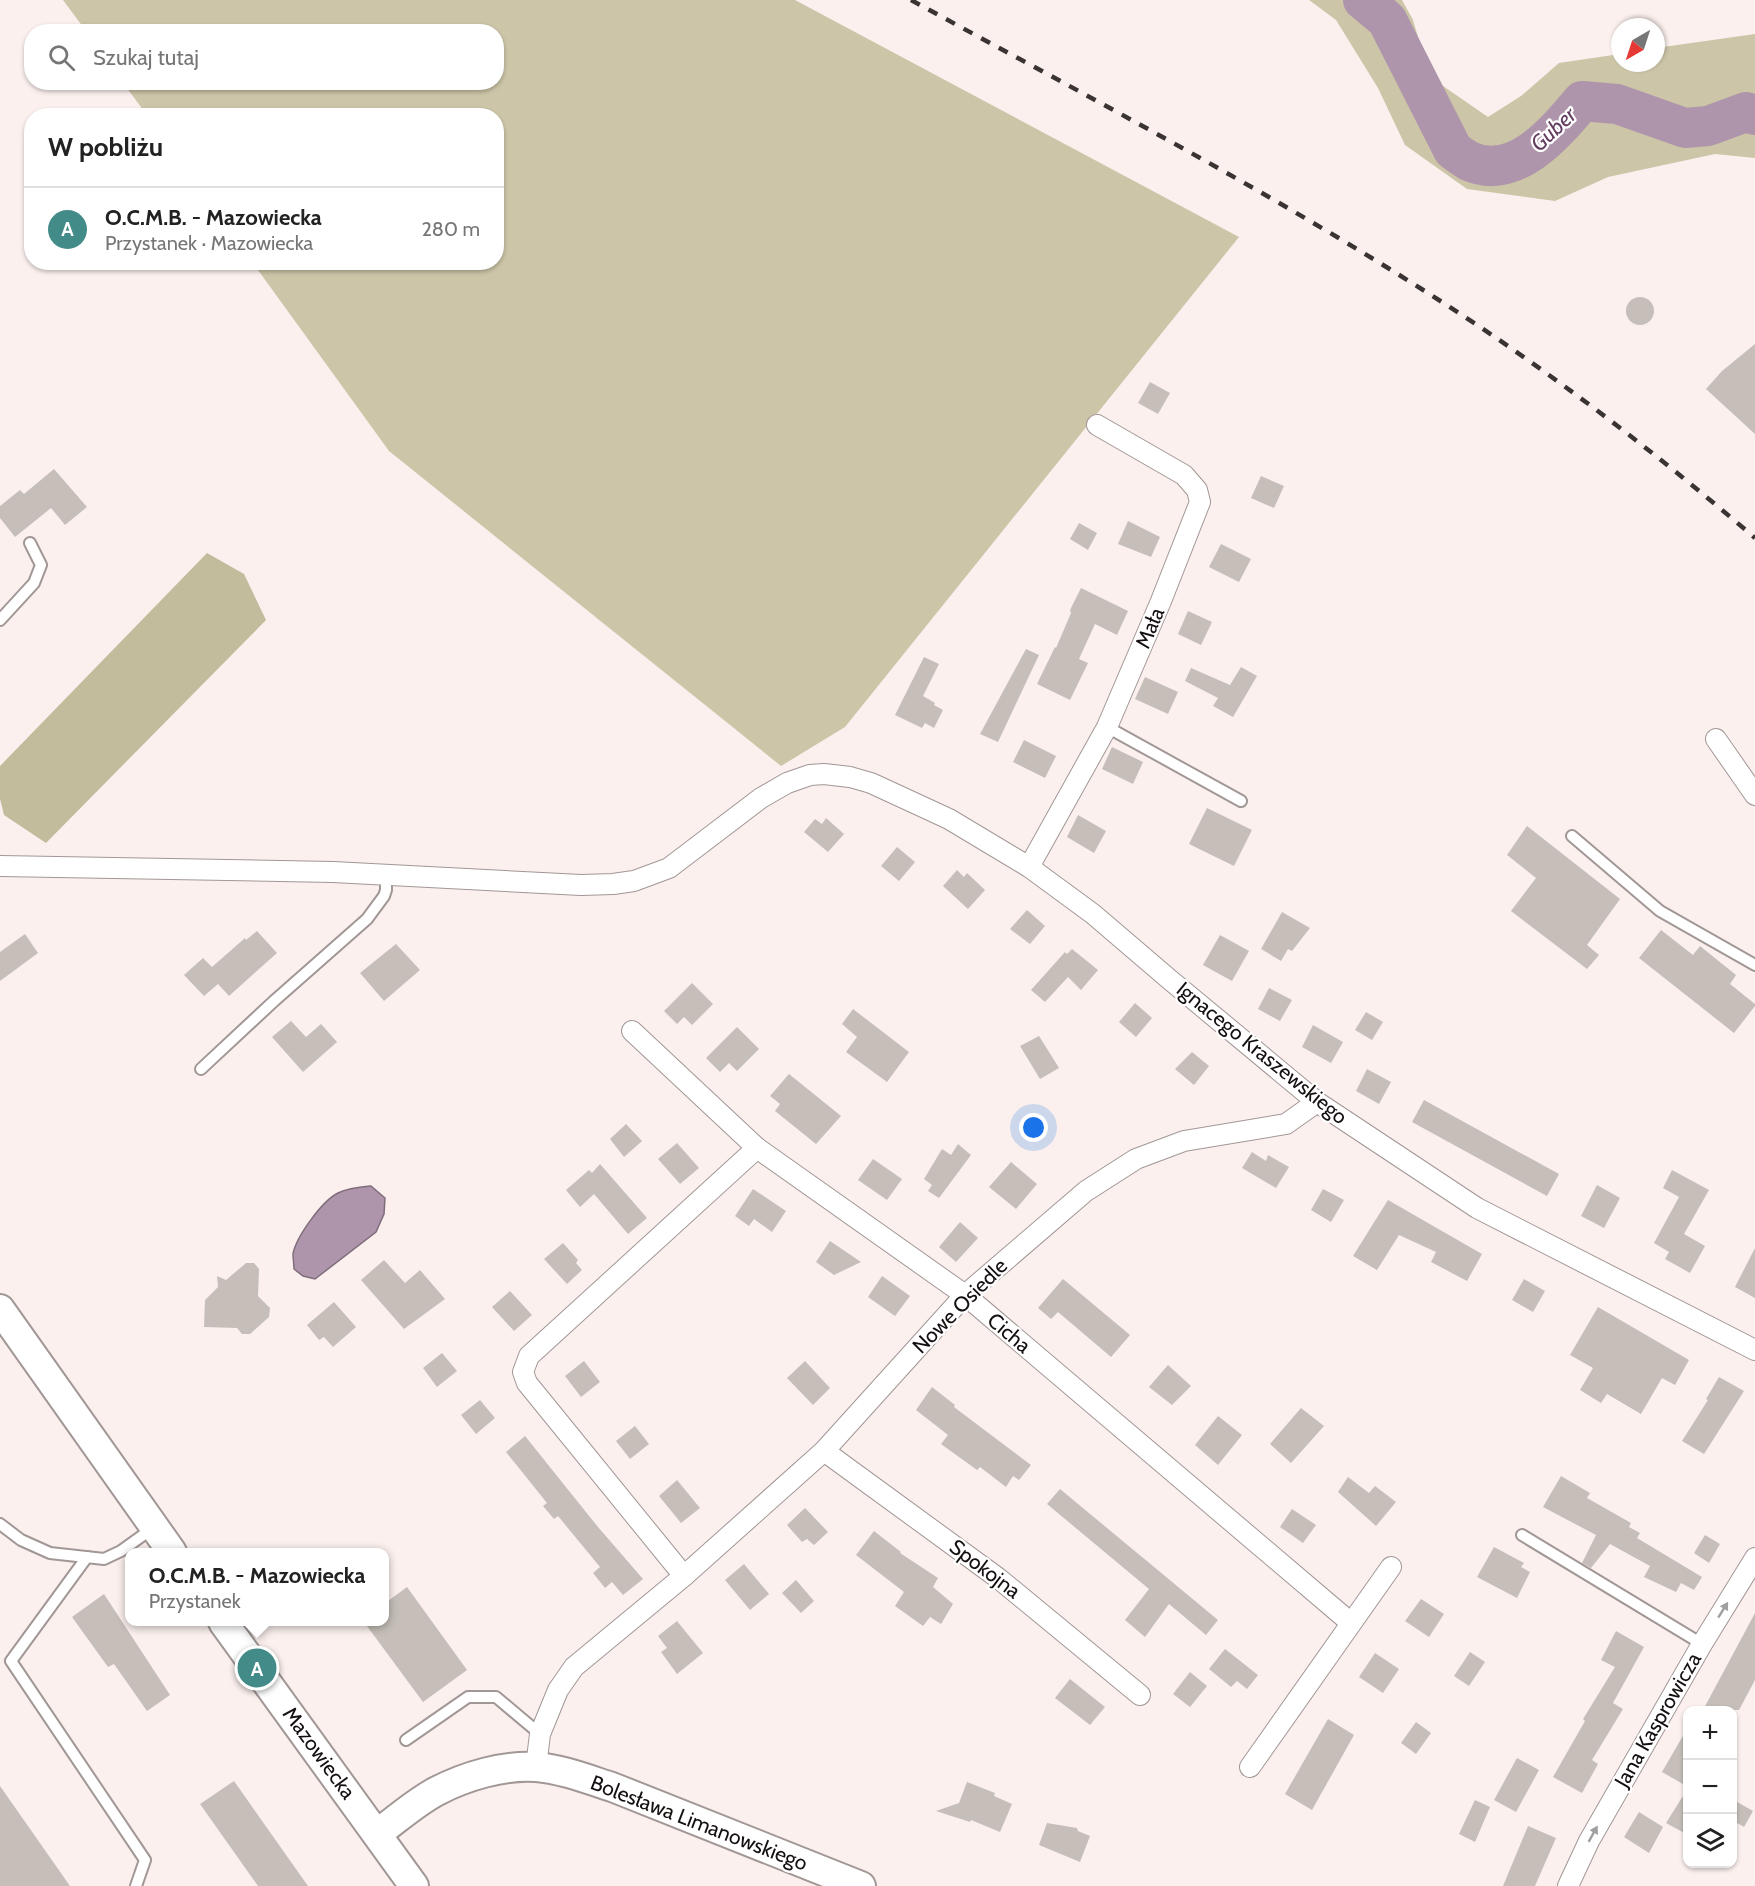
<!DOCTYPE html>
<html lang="pl">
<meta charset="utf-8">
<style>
body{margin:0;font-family:Cabin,sans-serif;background:#f6f6f6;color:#222}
.controls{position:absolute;right:18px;bottom:18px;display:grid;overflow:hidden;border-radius:12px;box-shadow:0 2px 4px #0004}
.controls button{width:54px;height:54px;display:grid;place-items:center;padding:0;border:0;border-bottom:2px solid #e0e0e0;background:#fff;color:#222;font:30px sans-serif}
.compass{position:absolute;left:1611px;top:18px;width:54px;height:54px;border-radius:50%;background:#fff;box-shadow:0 2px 4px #0004;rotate:219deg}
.you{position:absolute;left:1034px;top:1128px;width:21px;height:21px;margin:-15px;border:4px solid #fff;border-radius:50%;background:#1a73e8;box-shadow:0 0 0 9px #1a73e833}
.badge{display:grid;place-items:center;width:39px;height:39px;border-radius:50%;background:#438b88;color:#fff;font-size:20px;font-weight:700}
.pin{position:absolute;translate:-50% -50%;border:3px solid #fff;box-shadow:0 2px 6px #0006}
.popup{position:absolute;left:125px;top:1548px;width:264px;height:78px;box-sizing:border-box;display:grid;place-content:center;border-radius:12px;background:#fff;filter:drop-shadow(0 2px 4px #0005);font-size:20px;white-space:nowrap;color:#767676}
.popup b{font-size:22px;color:#222}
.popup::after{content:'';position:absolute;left:50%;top:100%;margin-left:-12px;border:12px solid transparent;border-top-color:#fff}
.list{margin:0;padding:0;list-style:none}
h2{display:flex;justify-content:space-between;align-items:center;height:78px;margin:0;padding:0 24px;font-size:26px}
h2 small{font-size:20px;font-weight:400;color:#767676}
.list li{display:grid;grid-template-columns:39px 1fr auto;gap:18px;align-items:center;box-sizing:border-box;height:84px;padding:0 24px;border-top:2px solid #e0e0e0}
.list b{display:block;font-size:22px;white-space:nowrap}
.list p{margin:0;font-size:20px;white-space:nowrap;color:#767676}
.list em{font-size:20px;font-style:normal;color:#767676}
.icon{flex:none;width:33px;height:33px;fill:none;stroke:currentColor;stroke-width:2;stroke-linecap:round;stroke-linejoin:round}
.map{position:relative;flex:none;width:1755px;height:1886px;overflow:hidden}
.search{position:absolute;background:#fff;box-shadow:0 2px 4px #0004;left:24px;top:24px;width:480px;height:66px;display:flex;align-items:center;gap:15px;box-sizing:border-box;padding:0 21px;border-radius:24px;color:#767676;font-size:22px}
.panel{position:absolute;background:#fff;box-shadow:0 2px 4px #0004;left:24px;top:108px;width:480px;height:162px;border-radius:24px}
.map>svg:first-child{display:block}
.green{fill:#ccc5a8}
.forest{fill:#c2bb9c}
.water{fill:#ae95ab;stroke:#806d7c;stroke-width:1.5}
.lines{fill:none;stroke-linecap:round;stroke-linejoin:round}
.river{stroke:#ae95ab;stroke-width:40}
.building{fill:#c6bfb9}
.lane-casing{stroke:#a19795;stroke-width:14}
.street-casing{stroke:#a19795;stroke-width:22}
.secondary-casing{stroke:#a19795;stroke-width:32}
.lane{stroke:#fff;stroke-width:10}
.street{stroke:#fff;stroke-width:20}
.secondary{stroke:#fff;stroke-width:28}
.rail{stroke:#393433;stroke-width:4.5;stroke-dasharray:10 10;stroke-linecap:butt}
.oneway{fill:#a19f9f}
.labels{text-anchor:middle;stroke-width:4.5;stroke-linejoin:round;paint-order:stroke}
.street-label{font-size:21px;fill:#14100f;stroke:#fff}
.water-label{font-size:22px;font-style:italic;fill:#643e61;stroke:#fff}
</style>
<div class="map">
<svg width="1755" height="1886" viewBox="0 0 1755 1886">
<rect width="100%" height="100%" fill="#fbf0ee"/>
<g class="green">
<path d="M 63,0 L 795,0 L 1239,237 L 845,727 L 781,766 L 389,451 L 253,263 L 496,262 L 496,116 L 147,115 L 123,83 L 496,82 L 496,32 L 86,31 Z"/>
<path d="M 1309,0 L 1402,0 L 1413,20 L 1430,77 L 1488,117 L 1521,96 L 1559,63 L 1620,54 L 1620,63 L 1656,63 L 1656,48 L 1755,34 L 1755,158 L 1715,154 L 1608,177 L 1555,201 L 1467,189 L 1405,145 L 1378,88 L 1336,20 Z"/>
</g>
<path class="forest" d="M 207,553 L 244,574 L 266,620 L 46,843 L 4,815 L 0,799 L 0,766 Z"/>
<path class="water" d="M 371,1186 L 385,1198 L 384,1214 L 376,1232 L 315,1279 L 303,1276 L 294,1269 C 294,1264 293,1259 293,1254 C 296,1237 322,1201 338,1193 C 348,1188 360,1187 371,1186 Z"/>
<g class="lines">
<path class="river" d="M 1363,0 L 1387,20 L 1453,150 C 1458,154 1464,158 1469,161 C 1515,182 1556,132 1582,101 L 1617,104 L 1685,128 L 1708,126 L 1746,112 L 1755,115"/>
</g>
<g class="building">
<circle cx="1640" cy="311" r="14"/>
<path d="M 1755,344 L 1755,434 L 1706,389 L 1722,371 Z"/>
<path d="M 1150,382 L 1170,393 L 1158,414 L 1138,403 Z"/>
<path d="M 54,469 L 87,507 L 65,525 L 51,508 L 15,537 L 0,518 L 0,506 L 20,490 L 24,494 Z"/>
<path d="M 1261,476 L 1284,486 L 1274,508 L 1251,498 Z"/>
<path d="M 1128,521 L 1160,537 L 1151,557 L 1118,544 Z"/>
<path d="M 1079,523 L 1097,533 L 1088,550 L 1070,539 Z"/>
<path d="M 1221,544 L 1251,559 L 1239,582 L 1209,567 Z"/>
<path d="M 1081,588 L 1128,611 L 1117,635 L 1095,624 L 1079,659 L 1088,663 L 1070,700 L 1037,684 L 1055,647 L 1056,648 L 1071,613 L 1070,610 Z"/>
<path d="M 1188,611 L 1212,622 L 1201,645 L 1178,634 Z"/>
<path d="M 1026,649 L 1039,655 L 998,742 L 980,734 Z"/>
<path d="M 924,657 L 939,664 L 923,696 L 935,703 L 934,705 L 943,710 L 934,728 L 925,723 L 922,728 L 895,715 Z"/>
<path d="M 1241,667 L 1257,676 L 1233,717 L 1213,706 L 1218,698 L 1185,681 L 1191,668 L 1230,685 Z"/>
<path d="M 1145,677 L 1178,692 L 1168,714 L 1135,699 Z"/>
<path d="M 1024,740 L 1056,756 L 1045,778 L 1013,762 Z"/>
<path d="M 1112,747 L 1143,762 L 1133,784 L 1102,769 Z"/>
<path d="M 1207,808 L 1252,830 L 1234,866 L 1189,844 Z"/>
<path d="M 1078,815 L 1106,831 L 1094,853 L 1067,837 Z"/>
<path d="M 826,818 L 844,834 L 828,852 L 804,832 L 815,819 L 822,824 Z"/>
<path d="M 1527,826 L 1620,899 L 1587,945 L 1599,955 L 1587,969 L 1511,911 L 1536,878 L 1507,855 Z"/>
<path d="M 897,847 L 915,862 L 899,881 L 881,866 Z"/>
<path d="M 957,870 L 964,877 L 967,873 L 985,890 L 968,909 L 943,886 Z"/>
<path d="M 1027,910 L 1045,926 L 1030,944 L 1010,929 Z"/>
<path d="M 1282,912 L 1310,928 L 1292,951 L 1288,949 L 1281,961 L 1261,949 Z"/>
<path d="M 1661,930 L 1693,955 L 1700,946 L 1736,975 L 1730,984 L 1755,1004 L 1755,1006 L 1734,1033 L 1639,958 Z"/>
<path d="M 257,931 L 277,953 L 229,996 L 218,984 L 204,996 L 184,975 L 203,958 L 212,967 L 245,938 L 246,940 Z"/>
<path d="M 25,934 L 38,953 L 0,981 L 0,952 Z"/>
<path d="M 1220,935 L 1249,951 L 1232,981 L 1203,965 Z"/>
<path d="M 396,944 L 420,970 L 384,1001 L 360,973 Z"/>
<path d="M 1072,949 L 1098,970 L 1081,990 L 1068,977 L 1045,1002 L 1031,990 L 1065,952 L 1067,954 Z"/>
<path d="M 692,983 L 713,1004 L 692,1025 L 684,1017 L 677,1024 L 664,1011 Z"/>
<path d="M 1269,988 L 1292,1000 L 1280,1021 L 1258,1009 Z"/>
<path d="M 1135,1003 L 1152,1018 L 1136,1037 L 1119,1022 Z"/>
<path d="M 853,1009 L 909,1052 L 887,1082 L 846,1052 L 857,1037 L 842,1024 Z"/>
<path d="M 1366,1012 L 1383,1022 L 1372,1040 L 1355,1030 Z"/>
<path d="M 291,1021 L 306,1037 L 321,1024 L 337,1042 L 303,1072 L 272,1037 Z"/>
<path d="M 1313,1025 L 1343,1042 L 1331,1063 L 1302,1047 Z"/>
<path d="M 737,1027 L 759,1049 L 737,1071 L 729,1063 L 720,1072 L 706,1058 Z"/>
<path d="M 1039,1036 L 1059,1068 L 1040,1079 L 1020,1046 Z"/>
<path d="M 1192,1052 L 1209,1066 L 1194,1085 L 1175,1069 Z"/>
<path d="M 1367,1069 L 1391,1082 L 1379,1104 L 1356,1091 Z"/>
<path d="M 789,1074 L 841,1116 L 816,1144 L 775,1111 L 780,1104 L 770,1096 Z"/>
<path d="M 1424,1100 L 1559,1174 L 1547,1196 L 1412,1122 Z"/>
<path d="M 626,1124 L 642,1141 L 624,1157 L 610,1139 Z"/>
<path d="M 677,1143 L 699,1168 L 680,1184 L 658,1159 Z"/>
<path d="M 958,1144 L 971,1155 L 939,1198 L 928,1191 L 932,1185 L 924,1179 L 942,1149 L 951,1155 Z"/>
<path d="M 1252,1152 L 1266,1161 L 1268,1155 L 1289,1167 L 1276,1188 L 1242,1168 Z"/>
<path d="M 873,1159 L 902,1179 L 887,1200 L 858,1180 Z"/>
<path d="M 1011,1162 L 1037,1184 L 1016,1209 L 989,1187 Z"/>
<path d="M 600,1164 L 647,1218 L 628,1234 L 594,1194 L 580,1207 L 566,1190 L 589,1170 L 592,1173 Z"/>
<path d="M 1672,1170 L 1709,1190 L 1684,1234 L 1705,1246 L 1690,1273 L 1665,1259 L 1669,1252 L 1654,1243 L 1679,1197 L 1663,1188 Z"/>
<path d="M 1597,1185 L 1620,1198 L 1604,1228 L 1581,1216 Z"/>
<path d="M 753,1189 L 786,1211 L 772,1232 L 754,1219 L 749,1226 L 735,1216 Z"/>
<path d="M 1323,1189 L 1344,1200 L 1331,1222 L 1311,1210 Z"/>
<path d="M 1388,1200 L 1482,1254 L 1467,1281 L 1431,1262 L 1436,1252 L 1399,1235 L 1377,1270 L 1353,1256 Z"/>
<path d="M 960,1222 L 978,1238 L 956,1262 L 939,1247 Z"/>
<path d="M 830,1241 L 861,1262 L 834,1275 L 816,1262 Z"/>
<path d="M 563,1243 L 578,1260 L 576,1263 L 582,1270 L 567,1284 L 544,1259 Z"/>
<path d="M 1755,1248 L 1755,1298 L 1735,1287 Z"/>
<path d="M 384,1260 L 405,1283 L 420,1270 L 445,1299 L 404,1329 L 361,1280 Z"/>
<path d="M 246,1263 L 254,1263 L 259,1269 L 258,1296 L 270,1308 L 269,1317 L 250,1334 L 242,1334 L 237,1328 L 204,1327 L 205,1300 L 218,1287 L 217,1276 L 226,1280 Z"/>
<path d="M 882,1276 L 910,1296 L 895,1316 L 868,1297 Z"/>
<path d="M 1063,1279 L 1130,1335 L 1111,1357 L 1058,1312 L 1051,1319 L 1038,1308 Z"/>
<path d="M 1524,1279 L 1545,1291 L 1533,1312 L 1512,1300 Z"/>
<path d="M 510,1291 L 532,1315 L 514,1331 L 492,1307 Z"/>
<path d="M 334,1302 L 356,1327 L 333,1347 L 324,1337 L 319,1340 L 307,1325 Z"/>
<path d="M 1598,1307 L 1689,1360 L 1675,1385 L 1662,1378 L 1641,1414 L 1607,1394 L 1601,1403 L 1580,1390 L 1593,1368 L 1570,1355 Z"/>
<path d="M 442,1353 L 457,1371 L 437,1387 L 423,1368 Z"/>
<path d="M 584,1361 L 600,1382 L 581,1397 L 565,1376 Z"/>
<path d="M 805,1361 L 830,1388 L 813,1405 L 787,1378 Z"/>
<path d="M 1168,1365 L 1191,1386 L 1172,1405 L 1149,1387 Z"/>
<path d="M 1719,1377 L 1744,1391 L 1704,1454 L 1682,1441 L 1708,1400 L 1706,1399 Z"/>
<path d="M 932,1387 L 955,1405 L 954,1407 L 1031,1465 L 1019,1480 L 1013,1476 L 1006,1487 L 980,1467 L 977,1470 L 941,1444 L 948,1435 L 916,1410 Z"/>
<path d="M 480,1400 L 495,1418 L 476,1434 L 461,1415 Z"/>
<path d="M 1301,1408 L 1324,1426 L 1291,1463 L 1270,1444 Z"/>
<path d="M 1218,1416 L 1242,1435 L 1218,1465 L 1195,1445 Z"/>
<path d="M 635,1426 L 649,1444 L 630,1459 L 616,1441 Z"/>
<path d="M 525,1436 L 598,1527 L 643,1579 L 623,1595 L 612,1582 L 605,1588 L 593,1573 L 600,1567 L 558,1516 L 554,1519 L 543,1506 L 547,1503 L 506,1452 Z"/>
<path d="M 1561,1476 L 1590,1493 L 1587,1498 L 1631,1523 L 1629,1527 L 1640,1533 L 1637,1538 L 1702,1577 L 1694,1590 L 1681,1583 L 1676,1592 L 1644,1577 L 1650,1566 L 1610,1544 L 1591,1568 L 1582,1563 L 1596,1535 L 1543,1507 Z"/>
<path d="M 1348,1477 L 1369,1493 L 1375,1486 L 1396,1502 L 1376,1526 L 1338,1492 Z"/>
<path d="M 677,1480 L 700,1508 L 681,1523 L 659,1496 Z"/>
<path d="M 1060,1489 L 1218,1620 L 1206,1635 L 1169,1604 L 1145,1637 L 1125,1620 L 1149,1589 L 1047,1504 Z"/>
<path d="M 805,1508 L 828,1532 L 814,1545 L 807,1539 L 802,1542 L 787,1525 Z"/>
<path d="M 1292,1509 L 1316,1525 L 1303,1543 L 1280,1527 Z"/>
<path d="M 874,1531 L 901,1552 L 900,1553 L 938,1578 L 933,1587 L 953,1604 L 941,1624 L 930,1617 L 923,1626 L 895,1606 L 904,1592 L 856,1555 Z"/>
<path d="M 1705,1535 L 1720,1544 L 1709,1563 L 1694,1553 Z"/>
<path d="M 1494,1547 L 1524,1563 L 1521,1567 L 1530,1572 L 1517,1598 L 1477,1577 Z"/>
<path d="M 744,1564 L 769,1594 L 750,1610 L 725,1580 Z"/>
<path d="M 796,1580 L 814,1601 L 801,1613 L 782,1593 Z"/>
<path d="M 407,1587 L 467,1670 L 423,1702 L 364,1622 L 384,1622 L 384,1604 Z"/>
<path d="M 104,1594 L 170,1695 L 147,1711 L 114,1664 L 108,1667 L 72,1617 Z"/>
<path d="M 1421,1599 L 1444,1614 L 1429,1637 L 1405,1621 Z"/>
<path d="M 1755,1613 L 1755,1680 L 1739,1710 L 1703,1710 Z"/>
<path d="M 677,1621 L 703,1653 L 677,1674 L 661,1652 L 667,1648 L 658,1636 Z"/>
<path d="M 1616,1631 L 1644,1647 L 1613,1703 L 1623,1709 L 1592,1760 L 1598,1764 L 1582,1793 L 1553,1777 L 1585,1721 L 1583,1719 L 1615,1667 L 1601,1660 Z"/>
<path d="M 1225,1649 L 1258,1675 L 1247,1689 L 1237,1681 L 1231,1687 L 1209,1669 Z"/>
<path d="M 1470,1652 L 1485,1662 L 1469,1686 L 1454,1676 Z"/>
<path d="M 1375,1653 L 1399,1669 L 1383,1693 L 1359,1677 Z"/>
<path d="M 1190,1672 L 1207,1686 L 1190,1707 L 1173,1694 Z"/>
<path d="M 1070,1679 L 1105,1707 L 1090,1725 L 1055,1698 Z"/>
<path d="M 1328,1719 L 1354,1735 L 1312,1810 L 1285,1794 Z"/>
<path d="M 1416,1722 L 1431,1733 L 1416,1754 L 1401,1743 Z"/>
<path d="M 1688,1727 L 1688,1787 L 1662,1772 Z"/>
<path d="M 1517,1758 L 1539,1770 L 1516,1812 L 1494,1800 Z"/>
<path d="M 234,1781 L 308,1886 L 258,1886 L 200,1804 Z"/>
<path d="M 967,1782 L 995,1793 L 994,1796 L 1012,1804 L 1000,1832 L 971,1820 L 970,1822 L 936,1811 L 959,1803 Z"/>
<path d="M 0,1786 L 70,1886 L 0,1886 Z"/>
<path d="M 1688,1788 L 1688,1835 L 1666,1823 Z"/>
<path d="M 1732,1799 L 1753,1811 L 1744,1827 L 1732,1820 Z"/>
<path d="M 1475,1800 L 1490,1807 L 1475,1842 L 1459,1834 Z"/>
<path d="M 1639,1812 L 1663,1827 L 1649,1853 L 1624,1837 Z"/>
<path d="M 1047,1823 L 1077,1828 L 1078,1831 L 1090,1836 L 1080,1862 L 1039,1845 Z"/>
<path d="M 1528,1826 L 1556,1838 L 1535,1886 L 1503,1886 Z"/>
</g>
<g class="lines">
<g class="lane-casing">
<g id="lane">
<path d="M 0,620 L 34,583 L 41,565 L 30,543"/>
<path d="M 1107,727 L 1241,801"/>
<path d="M 1572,836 L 1660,911 L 1755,965"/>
<path d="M 201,1069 L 274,1001 L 367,919 L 384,896 L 386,890 L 386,874"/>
<path d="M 0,1524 L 21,1540 L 50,1553 L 104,1559 L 121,1551 L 153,1528"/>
<path d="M 1522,1535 L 1702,1644"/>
<path d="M 87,1557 L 11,1661 L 145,1860 L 136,1886"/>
<path d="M 406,1740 L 468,1697 L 496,1697 L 540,1734"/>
</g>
</g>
<g class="street-casing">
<g id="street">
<path d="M 1716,739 L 1755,795"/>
<path d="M 0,866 L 333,872 L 581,885 L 613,884 L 634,881 L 669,868 L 761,798 L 787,783 L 810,775 L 824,774 L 850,777 L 871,783 L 949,819 L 1029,867 L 1093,914 L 1169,979 L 1317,1102 L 1477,1208 L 1755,1350"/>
<path d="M 1029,867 L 1107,727 L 1161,601 L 1200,502 L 1197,490 L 1184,475 L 1097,425"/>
<path d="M 632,1031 L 757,1148 L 965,1295 L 1351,1623"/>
<path d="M 824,1451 L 998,1578 L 1140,1695"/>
<path d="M 684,1576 L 527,1383 L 523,1372 L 529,1356 L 757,1148"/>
<path d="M 536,1767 L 540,1734 L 558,1690 L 574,1667 L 684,1576 L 824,1451 L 965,1295 L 1086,1191 L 1136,1159 L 1184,1141 L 1286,1124 L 1317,1102"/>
<path d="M 1250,1767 L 1391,1567"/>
<path d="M 1568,1886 L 1589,1841 L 1702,1644 L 1755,1558"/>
</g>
</g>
<g class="secondary-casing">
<g id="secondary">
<path d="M 0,1309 L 172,1552"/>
<path d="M 223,1622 L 414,1886"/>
<path d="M 377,1834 C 397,1819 416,1802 437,1791 C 466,1776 503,1765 536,1767 C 561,1769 587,1779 612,1787 L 861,1886"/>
</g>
</g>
<use href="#lane" class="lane"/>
<use href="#street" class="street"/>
<use href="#secondary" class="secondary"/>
<path class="rail" d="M 911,0 C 1096,101 1286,200 1462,315 C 1565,383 1662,458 1755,538"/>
</g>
<defs><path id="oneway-solid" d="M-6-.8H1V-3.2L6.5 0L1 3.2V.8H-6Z" transform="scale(1.5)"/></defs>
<g class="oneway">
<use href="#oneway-solid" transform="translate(1723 1610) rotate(-58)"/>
<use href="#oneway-solid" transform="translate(1593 1834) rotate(-61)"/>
</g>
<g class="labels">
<g class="street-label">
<text transform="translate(1150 628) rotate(-67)" y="7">Mała</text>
<text transform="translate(1262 1053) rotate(39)" y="7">Ignacego Kraszewskiego</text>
<text transform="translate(960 1306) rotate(-45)" y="7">Nowe Osiedle</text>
<text transform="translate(1009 1333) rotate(40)" y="7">Cicha</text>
<text transform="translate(985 1569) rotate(37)" y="7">Spokojna</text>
<text transform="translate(1658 1720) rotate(-60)" y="7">Jana Kasprowicza</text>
<text transform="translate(319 1753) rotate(54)" y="7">Mazowiecka</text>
<text transform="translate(699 1823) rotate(21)" y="7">Bolesława Limanowskiego</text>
</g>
<g class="water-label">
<text transform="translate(1553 129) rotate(-43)" y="8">Guber</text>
</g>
</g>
</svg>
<div class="controls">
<button>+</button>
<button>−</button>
<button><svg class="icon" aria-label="layers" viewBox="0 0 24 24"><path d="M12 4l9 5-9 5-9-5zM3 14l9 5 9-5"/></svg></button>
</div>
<svg class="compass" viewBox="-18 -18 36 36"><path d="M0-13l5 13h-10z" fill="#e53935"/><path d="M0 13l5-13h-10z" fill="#767676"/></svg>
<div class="you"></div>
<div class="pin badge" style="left:257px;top:1668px">A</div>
<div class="popup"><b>O.C.M.B. - Mazowiecka</b>Przystanek</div>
<div class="search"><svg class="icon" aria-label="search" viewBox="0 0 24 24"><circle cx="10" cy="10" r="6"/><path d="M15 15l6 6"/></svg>Szukaj tutaj</div>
<section class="panel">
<h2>W pobliżu<small></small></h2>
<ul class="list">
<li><span class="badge">A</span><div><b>O.C.M.B. - Mazowiecka</b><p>Przystanek · Mazowiecka</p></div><em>280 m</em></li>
</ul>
</section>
</div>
